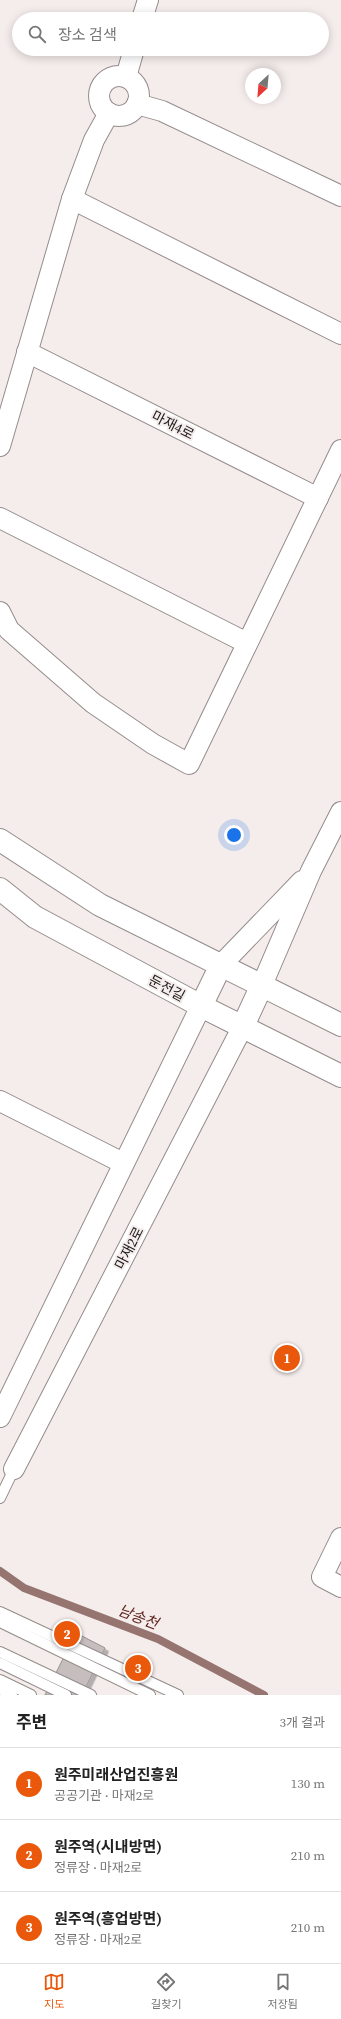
<!DOCTYPE html>
<html lang="ko">
<meta charset="utf-8">
<style>
body{margin:0;font-family:"Source Serif 4","Noto Sans KR",serif;background:#f2f2f2;color:#222}
.compass{position:absolute;left:245px;top:68px;width:36px;height:36px;border-radius:50%;background:#fff;box-shadow:0 2px 10px #0003;rotate:206deg}
.you{position:absolute;left:234px;top:835px;width:14px;height:14px;margin:-10px;border:3px solid #fff;border-radius:50%;background:#1a73e8;box-shadow:0 0 0 6px #1a73e833}
.badge{display:grid;place-items:center;width:26px;height:26px;border-radius:50%;background:#ea580c;color:#fff;font-size:13px;font-weight:700}
.pin{position:absolute;translate:-50% -50%;border:2px solid #fff;box-shadow:0 1px 4px #0006}
.list{margin:0;padding:0;list-style:none}
h2{display:flex;justify-content:space-between;align-items:center;height:52px;margin:0;padding:0 16px;font-size:17px}
h2 small{font-size:13px;font-weight:400;color:#767676}
.list li{display:grid;grid-template-columns:26px 1fr auto;gap:12px;align-items:center;box-sizing:border-box;height:72px;padding:0 16px;border-top:1px solid #e0e0e0}
.list b{display:block;font-size:15px;white-space:nowrap}
.list p{margin:0;font-size:13px;white-space:nowrap;color:#767676}
.list em{font-size:13px;font-style:normal;color:#767676}
.icon{flex:none;width:22px;height:22px;fill:none;stroke:currentColor;stroke-width:2;stroke-linecap:round;stroke-linejoin:round}
.map{position:relative;flex:none;width:341px;height:1695px;overflow:hidden}
.search{position:absolute;background:#fff;box-shadow:0 2px 10px #0003;left:12px;right:12px;top:12px;height:44px;display:flex;align-items:center;gap:10px;box-sizing:border-box;padding:0 14px;border-radius:22px;color:#767676;font-size:15px}
.sheet{height:268px;background:#fff}
nav{display:flex;justify-content:space-around;align-items:center;box-sizing:border-box;height:56px;border-top:1px solid #e0e0e0;background:#fff;font-size:11px;color:#767676}
nav a{display:grid;justify-items:center;gap:2px}
nav .on{color:#ea580c}
.map>svg:first-child{display:block}
.lines{fill:none;stroke-linecap:round;stroke-linejoin:round}
.stream{stroke:#967470;stroke-width:8}
.building{fill:#c6bebd;stroke:#a29b9a;filter:url(#shadow)}
.lane-casing{stroke:#948c8b;stroke-width:12}
.street-casing{stroke:#948c8b;stroke-width:22}
.secondary-casing{stroke:#948c8b;stroke-width:24}
.lane{stroke:#fff;stroke-width:10}
.street{stroke:#fff;stroke-width:20}
.secondary{stroke:#fff;stroke-width:22}
.labels{text-anchor:middle;stroke-width:4;stroke-linejoin:round;paint-order:stroke}
.street-label{font-size:14px;fill:#22201f;stroke:#f5edec}
.water-label{font-size:15px;font-style:italic;fill:#60241f;stroke:#f5edec}
</style>
<div class="map">
<svg width="341" height="1695" viewBox="0 0 341 1695">
<defs>
<filter id="shadow"><feDropShadow dx="3.5" dy="3.5" stdDeviation="0" flood-color="#0004"/></filter>
</defs>
<rect width="100%" height="100%" fill="#f5edec"/>
<g class="lines">
<path class="stream" d="M 0,1571 L 24,1588 L 158,1639 L 264,1695"/>
</g>
<g class="building">
<path d="M 76,1633 L 105,1648 L 82,1695 L 45,1695 Z"/>
<path d="M 76,1633 L 105,1648 L 82,1695 L 45,1695 Z"/>
</g>
<g class="lines">
<g class="lane-casing">
<g id="lane">
<path d="M 0,1498 L 14,1469"/>
<path d="M 0,1612 L 178,1695"/>
<path d="M 0,1622 L 150,1695"/>
<path d="M 0,1652 L 91,1695"/>
<path d="M 0,1663 L 66,1695"/>
<path d="M 0,1680 L 31,1695"/>
<path d="M 0,1689 L 12,1695"/>
</g>
</g>
<g class="street-casing">
<g id="street">
<path d="M 142,19 L 148,0"/>
<circle cx="119" cy="96" r="20"/>
<path d="M 126,77 L 134,49"/>
<path d="M 137,104 L 162,111 L 341,196"/>
<path d="M 72,199 L 341,334"/>
<path d="M 27,352 L 318,498"/>
<path d="M 0,446 L 72,199 L 94,140 L 109,113"/>
<path d="M 0,518 L 247,643"/>
<path d="M 0,612 L 9,630 L 93,703 L 153,744 L 189,764 L 341,450"/>
<path d="M 221,965 L 302,881"/>
<path d="M 262,985 L 311,871 L 341,812"/>
<path d="M 0,1101 L 123,1163"/>
<path d="M 0,1417 L 201,1006"/>
<path d="M 14,1469 L 243,1026"/>
<path d="M 341,1538 L 322,1577 L 341,1587"/>
</g>
</g>
<g class="secondary-casing">
<g id="secondary">
<path d="M 0,840 L 100,905 L 341,1025"/>
<path d="M 0,889 L 35,917 L 201,1006 L 341,1076"/>
<path d="M 201,1006 L 221,965"/>
<path d="M 243,1026 L 262,985"/>
</g>
</g>
<use href="#lane" class="lane"/>
<use href="#street" class="street"/>
<use href="#secondary" class="secondary"/>
</g>
<g class="labels">
<g class="street-label">
<text transform="translate(173 425) rotate(27)" y="5">마재4로</text>
<text transform="translate(167 988) rotate(28)" y="5">둔전길</text>
<text transform="translate(129 1248) rotate(-63)" y="5">마재2로</text>
</g>
<g class="water-label">
<text transform="translate(138 1617) rotate(21)" y="5">남송천</text>
</g>
</g>
</svg>
<svg class="compass" viewBox="-18 -18 36 36"><path d="M0-13l5 13h-10z" fill="#e53935"/><path d="M0 13l5-13h-10z" fill="#767676"/></svg>
<div class="you"></div>
<div class="pin badge" style="left:287px;top:1358px">1</div>
<div class="pin badge" style="left:67px;top:1634px">2</div>
<div class="pin badge" style="left:138px;top:1668px">3</div>
<div class="search"><svg class="icon" aria-label="search" viewBox="0 0 24 24"><circle cx="10" cy="10" r="6"/><path d="M15 15l6 6"/></svg>장소 검색</div>
</div>
<section class="sheet">
<h2>주변<small>3개 결과</small></h2>
<ul class="list">
<li><span class="badge">1</span><div><b>원주미래산업진흥원</b><p>공공기관 · 마재2로</p></div><em>130 m</em></li>
<li><span class="badge">2</span><div><b>원주역(시내방면)</b><p>정류장 · 마재2로</p></div><em>210 m</em></li>
<li><span class="badge">3</span><div><b>원주역(흥업방면)</b><p>정류장 · 마재2로</p></div><em>210 m</em></li>
</ul>
</section>
<nav>
<a class="on"><svg class="icon" aria-label="map" viewBox="0 0 24 24"><path d="M3 6l6-2 6 2 6-2v14l-6 2-6-2-6 2zM9 4v14M15 6v14"/></svg>지도</a>
<a><svg class="icon" aria-label="directions" viewBox="0 0 24 24"><path d="M12 3l9 9-9 9-9-9zM9 14v-3h6M13 9l2 2-2 2"/></svg>길찾기</a>
<a><svg class="icon" aria-label="saved" viewBox="0 0 24 24"><path d="M7 4h10v16l-5-4-5 4z"/></svg>저장됨</a>
</nav>
